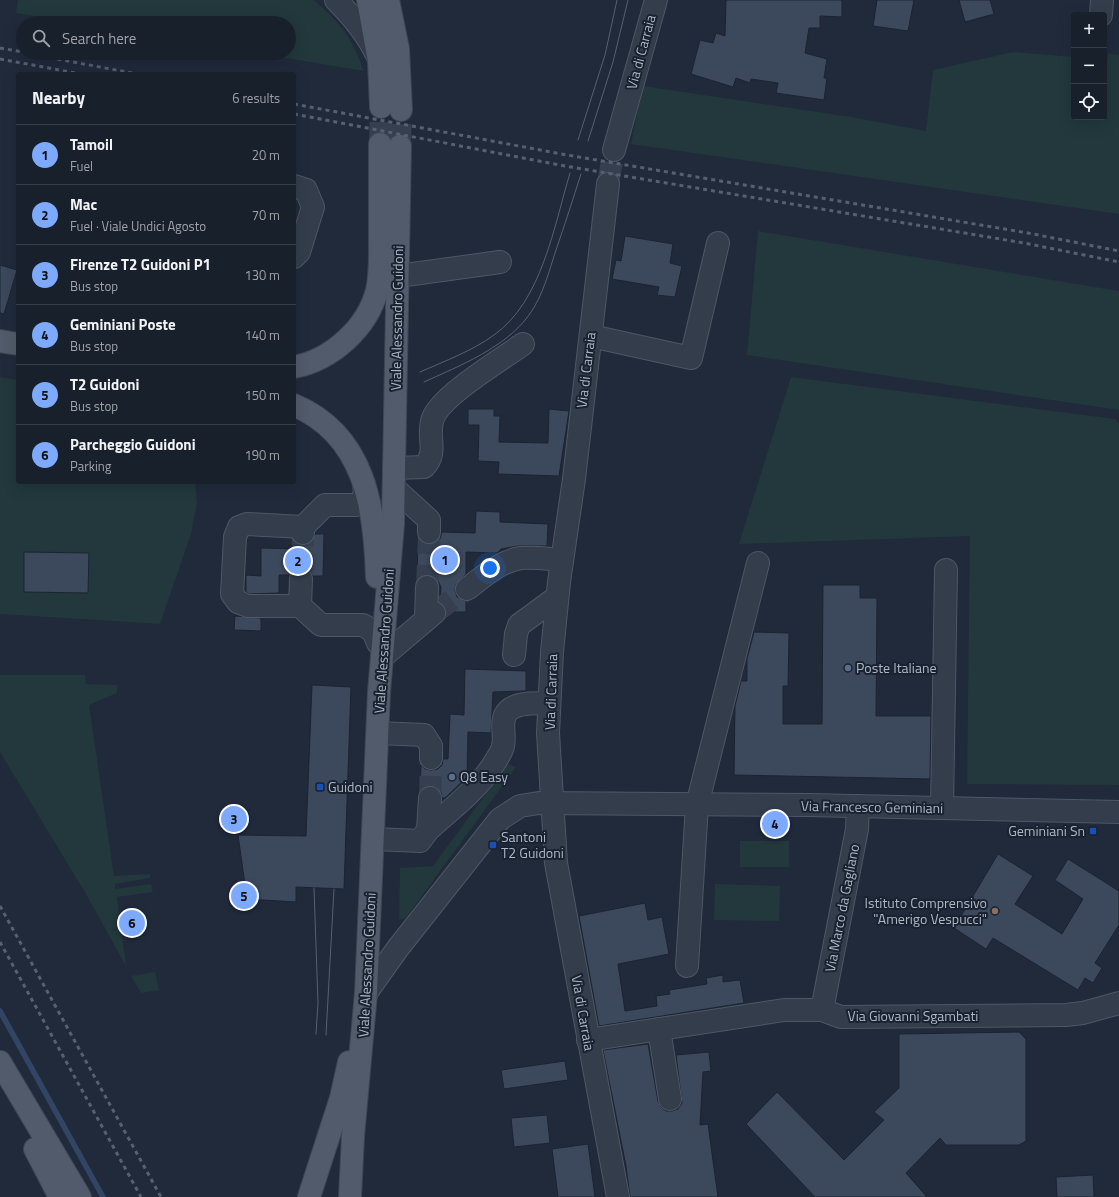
<!DOCTYPE html>
<meta charset="utf-8">
<style>
body{margin:0;font-family:"Titillium Web",sans-serif;background:#252d38;color:#f1f3f6}
.controls{position:absolute;right:12px;top:12px;display:grid;overflow:hidden;border-radius:4px;box-shadow:0 4px 16px #0002}
.controls button{width:36px;height:36px;display:grid;place-items:center;padding:0;border:0;border-bottom:1px solid #363e48;background:#18202c;color:#f1f3f6;font:20px sans-serif}
.you{position:absolute;left:490px;top:568px;width:14px;height:14px;margin:-10px;border:3px solid #fff;border-radius:50%;background:#1a73e8;box-shadow:0 0 0 6px #1a73e833}
.badge{display:grid;place-items:center;width:26px;height:26px;border-radius:50%;background:#7daafe;color:#111;font-size:13px;font-weight:700}
.pin{position:absolute;translate:-50% -50%;border:2px solid #fff;box-shadow:0 1px 4px #0006}
.list{margin:0;padding:0;list-style:none}
h2{display:flex;justify-content:space-between;align-items:center;height:52px;margin:0;padding:0 16px;font-size:17px}
h2 small{font-size:13px;font-weight:400;color:#9fa3a9}
.list li{display:grid;grid-template-columns:26px 1fr auto;gap:12px;align-items:center;box-sizing:border-box;height:60px;padding:0 16px;border-top:1px solid #363e48}
.list b{display:block;font-size:15px;white-space:nowrap}
.list p{margin:0;font-size:13px;white-space:nowrap;color:#9fa3a9}
.list em{font-size:13px;font-style:normal;color:#9fa3a9}
.icon{flex:none;width:22px;height:22px;fill:none;stroke:currentColor;stroke-width:2;stroke-linecap:round;stroke-linejoin:round}
.map{position:relative;flex:none;width:1119px;height:1197px;overflow:hidden}
.search{position:absolute;background:#18202c;box-shadow:0 4px 16px #0002;left:16px;top:16px;width:280px;height:44px;display:flex;align-items:center;gap:10px;box-sizing:border-box;padding:0 14px;border-radius:22px;color:#9fa3a9;font-size:15px}
.panel{position:absolute;background:#18202c;box-shadow:0 4px 16px #0002;left:16px;top:72px;width:280px;height:412px;border-radius:4px}
.map>svg:first-child{display:block}
.green{fill:#22383c}
.lines{fill:none;stroke-linecap:round;stroke-linejoin:round}
.stream{stroke:#324564;stroke-width:5.5}
.building{fill:#3c485b;stroke:#1b2432}
.minor-tunnel{stroke:#353f50;stroke-width:22;stroke-dasharray:22 11;stroke-linecap:butt}
.major-tunnel{stroke:#353f50;stroke-width:22;stroke-dasharray:22 11;stroke-linecap:butt}
.minor-casing{stroke:#4f5766;stroke-width:24}
.major-casing{stroke:#3d4654;stroke-width:24}
.minor{stroke:#343d4b;stroke-width:22}
.major{stroke:#525b6b;stroke-width:22}
.tram{stroke:#566072;stroke-width:1}
.rail{stroke:#566072;stroke-width:3;stroke-dasharray:4 4;stroke-linecap:butt}
.service-dot{fill:#5c6f8a;stroke:#192230;stroke-width:1.5}
.transit-dot{fill:#1a4fb4;stroke:#192230;stroke-width:1.5}
.education-dot{fill:#8d6e63;stroke:#192230;stroke-width:1.5}
.labels{text-anchor:middle;stroke-width:4;stroke-linejoin:round;paint-order:stroke}
.street-label{font-size:14px;fill:#afb7c7;stroke:#192230}
.poi-label{font-size:14px;fill:#afb7c7;stroke:#192230;text-anchor:start}
</style>
<div class="map">
<svg width="1119" height="1197" viewBox="0 0 1119 1197">
<rect width="100%" height="100%" fill="#202a3b"/>
<g class="green">
<path d="M 18,0 L 314,0 C 341,24 352,37 364,71 L 256,53 L 289,53 L 289,23 L 76,23 L 16,13 Z"/>
<path d="M 1013,52 L 1074,57 L 1074,117 L 1104,117 L 1104,61 L 1107,61 L 1108,53 L 1119,55 L 1119,214 L 631,144 L 643,86 L 851,117 L 926,131 L 933,70 Z"/>
<path d="M 758,231 L 1119,291 L 1119,410 L 747,355 Z"/>
<path d="M 0,377 L 18,380 L 18,482 L 195,482 L 197,503 L 191,534 L 160,624 L 0,614 Z"/>
<path d="M 791,377 L 1115,419 L 1119,424 L 1119,785 L 967,784 L 970,536 L 739,544 Z"/>
<path d="M 0,675 L 85,675 L 86,684 L 117,685 L 117,693 L 89,705 L 114,876 L 150,874 L 150,878 L 115,884 L 115,889 L 151,884 L 153,892 L 117,897 L 126,966 L 86,894 L 0,752 Z"/>
<path d="M 508,764 L 516,767 L 405,919 L 399,919 L 400,868 L 433,866 Z"/>
<rect x="740" y="841" width="49" height="26"/>
<path d="M 715,884 L 780,886 L 779,921 L 714,920 Z"/>
<path d="M 155,972 L 159,990 L 141,993 L 131,976 Z"/>
</g>
<g class="lines">
<path class="stream" d="M 0,1011 L 103,1197"/>
</g>
<g class="building">
<path d="M 726,0 L 842,0 L 842,17 L 820,16 L 820,28 L 809,28 L 805,53 L 827,59 L 824,78 L 827,78 L 824,100 L 776,93 L 778,83 L 751,79 L 750,83 L 736,78 L 733,87 L 691,74 L 700,40 L 713,43 L 716,33 L 725,36 Z"/>
<path d="M 877,0 L 914,0 L 908,31 L 873,26 Z"/>
<path d="M 959,0 L 990,0 L 994,14 L 965,22 Z"/>
<path d="M 625,236 L 673,244 L 670,263 L 682,266 L 675,297 L 657,295 L 659,287 L 612,279 L 616,260 L 621,261 Z"/>
<path d="M 0,265 L 17,270 L 4,314 L 0,313 Z"/>
<path d="M 468,409 L 494,409 L 494,416 L 500,416 L 499,442 L 548,443 L 549,409 L 569,411 L 559,476 L 498,474 L 499,462 L 478,461 L 479,425 L 468,425 Z"/>
<path d="M 476,511 L 500,512 L 500,522 L 548,524 L 547,546 L 518,546 L 501,549 L 497,553 L 466,552 L 466,574 L 456,584 L 455,590 L 457,597 L 466,601 L 466,612 L 446,612 L 444,605 L 440,603 L 441,587 L 438,581 L 433,576 L 428,575 L 421,576 L 417,579 L 418,538 L 423,543 L 429,544 L 435,543 L 440,539 L 442,532 L 475,533 Z"/>
<path d="M 315,534 L 324,534 L 323,576 L 313,576 L 308,569 L 301,567 L 295,568 L 290,575 L 279,575 L 279,593 L 250,594 L 246,592 L 246,575 L 261,576 L 261,548 L 301,549 L 301,545 L 310,544 Z"/>
<path d="M 24,552 L 89,553 L 88,593 L 24,592 Z"/>
<path d="M 823,585 L 860,585 L 860,598 L 877,598 L 876,716 L 931,716 L 930,779 L 734,775 L 735,706 L 741,681 L 747,681 L 747,659 L 754,632 L 789,633 L 788,686 L 783,686 L 783,724 L 822,724 Z"/>
<path d="M 235,616 L 261,618 L 261,631 L 234,630 Z"/>
<path d="M 465,669 L 526,671 L 526,691 L 493,692 L 491,733 L 468,732 L 467,777 L 445,798 L 442,798 L 441,792 L 437,787 L 430,786 L 420,790 L 421,765 L 425,769 L 431,770 L 438,769 L 442,765 L 443,759 L 448,759 L 450,714 L 464,715 Z"/>
<path d="M 312,685 L 351,687 L 344,889 L 296,887 L 296,902 L 247,899 L 238,835 L 306,836 Z"/>
<path d="M 998,854 L 1033,876 L 1015,904 L 1062,934 L 1083,899 L 1055,880 L 1068,859 L 1119,891 L 1119,925 L 1095,963 L 1102,968 L 1093,983 L 1085,978 L 1078,990 L 993,938 L 986,949 L 954,928 Z"/>
<path d="M 645,903 L 648,920 L 662,917 L 669,954 L 618,964 L 625,1011 L 657,1006 L 656,996 L 670,994 L 669,990 L 707,984 L 706,978 L 723,975 L 723,982 L 740,980 L 744,1003 L 599,1026 L 579,916 Z"/>
<path d="M 1019,1032 L 1026,1039 L 1026,1141 L 1019,1145 L 946,1145 L 940,1138 L 906,1173 L 927,1197 L 815,1197 L 746,1124 L 777,1092 L 844,1160 L 884,1120 L 874,1112 L 899,1088 L 899,1034 Z"/>
<path d="M 648,1044 L 658,1101 L 661,1107 L 666,1111 L 672,1111 L 678,1109 L 682,1103 L 676,1055 L 709,1052 L 711,1071 L 703,1072 L 700,1125 L 708,1124 L 718,1197 L 630,1197 L 626,1166 L 603,1050 Z"/>
<path d="M 565,1061 L 568,1080 L 504,1089 L 501,1070 Z"/>
<path d="M 547,1115 L 550,1143 L 514,1147 L 511,1118 Z"/>
<path d="M 588,1144 L 595,1197 L 558,1197 L 552,1149 Z"/>
<path d="M 1093,1175 L 1094,1197 L 1057,1197 L 1056,1177 Z"/>
</g>
<g class="lines">
<g class="minor-tunnel">
<path d="M 608,184 L 614,150"/>
<path d="M 301,579 L 303,533"/>
<path d="M 427,587 L 429,532"/>
<path d="M 434,613 L 467,589"/>
<path d="M 430,798 L 431,758"/>
</g>
<g class="major-tunnel">
<path d="M 380,144 L 381,107"/>
<path d="M 400,146 L 401,110"/>
</g>
<g class="minor-casing">
<g id="minor">
<path d="M 336,0 C 352,16 367,34 377,55"/>
<path d="M 1101,15 L 1102,0"/>
<path d="M 614,150 L 656,0"/>
<path d="M 608,184 L 574,479 L 559,582 L 552,652 L 548,733 L 556,863 L 618,1197"/>
<path d="M 294,186 L 306,190 L 313,207 L 299,252 L 294,257"/>
<path d="M 398,276 L 500,262"/>
<path d="M 591,336 L 691,358 L 718,243"/>
<path d="M 394,468 L 424,467 C 439,452 426,436 433,418 C 442,395 501,360 523,344"/>
<path d="M 394,488 L 429,520 L 429,532"/>
<path d="M 303,533 L 303,527 L 325,505 L 355,505 L 361,503 L 365,493 L 364,484"/>
<path d="M 301,579 L 300,606 L 321,625 L 363,625 L 373,631 L 378,643"/>
<path d="M 467,589 C 483,577 500,561 521,558 C 534,557 549,559 562,560"/>
<path d="M 300,606 L 248,606 L 238,602 L 232,594 L 235,537 L 239,527 L 247,524 L 303,527"/>
<path d="M 426,619 L 427,587"/>
<path d="M 514,655 L 516,634 L 519,625 L 557,597"/>
<path d="M 382,657 L 434,613"/>
<path d="M 378,733 L 424,735 L 431,746 L 431,758"/>
<path d="M 942,808 L 946,570"/>
<path d="M 428,830 C 449,811 478,789 493,765 C 496,760 502,752 503,746 C 506,735 499,720 508,711 C 518,701 537,704 549,703"/>
<path d="M 374,839 L 420,841 L 428,830 L 430,798"/>
<path d="M 687,966 L 697,805 L 758,563"/>
<path d="M 366,993 L 398,948 L 500,819 L 520,806 L 539,803 L 809,805 L 1119,812"/>
<path d="M 822,1010 L 857,829 L 858,806"/>
<path d="M 659,1029 L 670,1099"/>
<path d="M 588,1040 L 784,1010 L 822,1010 L 841,1017 L 1066,1015 L 1083,1013 L 1119,1003"/>
</g>
</g>
<g class="major-casing">
<g id="major">
<path d="M 368,0 L 379,61 L 381,107"/>
<path d="M 388,0 L 398,49 L 401,110"/>
<path d="M 0,341 L 18,344"/>
<path d="M 294,367 C 332,360 368,327 377,290 C 381,272 380,253 380,235 C 380,205 380,174 380,144"/>
<path d="M 294,405 C 365,435 375,508 377,577"/>
<path d="M 0,1062 L 80,1197"/>
<path d="M 35,1149 L 60,1197"/>
<path d="M 309,1197 L 341,1098 L 349,1062"/>
<path d="M 350,1197 L 353,1136 L 366,993 L 379,692 L 393,524 L 400,146"/>
</g>
</g>
<use href="#minor" class="minor"/>
<use href="#major" class="major"/>
<g class="tram">
<path d="M 578,140 L 605,55 L 617,0"/>
<path d="M 588,141 L 613,62 L 628,0"/>
<path d="M 420,372 C 445,361 472,351 494,335 C 542,301 554,226 570,173"/>
<path d="M 424,382 C 461,365 505,348 529,315 C 543,296 549,271 556,250 C 565,224 573,199 581,174"/>
<path d="M 314,888 L 318,1003 L 316,1034"/>
<path d="M 326,1035 L 334,889"/>
</g>
<g class="rail">
<path d="M 0,48 L 23,52"/>
<path d="M 26,53 L 137,74"/>
<path d="M 0,59 L 81,74"/>
<path d="M 294,104 L 567,155 L 1028,233 L 1119,251"/>
<path d="M 294,114 L 565,166 L 1024,243 L 1119,262"/>
<path d="M 0,906 L 161,1197"/>
<path d="M 0,942 L 141,1197"/>
</g>
</g>
<g class="service-dot">
<circle cx="848" cy="668" r="4"/>
<circle cx="452" cy="777" r="4"/>
</g>
<g class="transit-dot">
<rect x="316" y="783" width="8" height="8" rx="2"/>
<rect x="1089" y="827" width="8" height="8" rx="2"/>
<rect x="489" y="841" width="8" height="8" rx="2"/>
</g>
<circle class="education-dot" cx="995" cy="911" r="4"/>
<g class="labels">
<g class="street-label">
<text transform="translate(641 52) rotate(-75)" y="5">Via di Carraia</text>
<text transform="translate(397 318) rotate(-89)" y="5">Viale Alessandro Guidoni</text>
<text transform="translate(586 370) rotate(-83)" y="5">Via di Carraia</text>
<text transform="translate(384 641) rotate(-86)" y="5">Viale Alessandro Guidoni</text>
<text transform="translate(551 692) rotate(-88)" y="5">Via di Carraia</text>
<text transform="translate(872 807) rotate(1)" y="5">Via Francesco Geminiani</text>
<text transform="translate(842 908) rotate(-79)" y="5">Via Marco da Gagliano</text>
<text transform="translate(367 965) rotate(-87)" y="5">Viale Alessandro Guidoni</text>
<text transform="translate(583 1013) rotate(80)" y="5">Via di Carraia</text>
<text x="913" y="1021">Via Giovanni Sgambati</text>
</g>
<g class="poi-label">
<text x="856" y="673">Poste Italiane</text>
<text x="460" y="782">Q8 Easy</text>
<text x="328" y="792">Guidoni</text>
<text x="1085" y="836" text-anchor="end">Geminiani Sn</text>
<text x="501" y="842">Santoni<tspan x="501" dy="16">T2 Guidoni</tspan></text>
<text x="987" y="908" text-anchor="end">Istituto Comprensivo<tspan x="987" dy="16">"Amerigo Vespucci"</tspan></text>
</g>
</g>
</svg>
<div class="controls">
<button>+</button>
<button>−</button>
<button><svg class="icon" aria-label="locate" viewBox="0 0 24 24"><circle cx="12" cy="12" r="6"/><path d="M12 2v4M12 18v4M2 12h4M18 12h4"/></svg></button>
</div>
<div class="you"></div>
<div class="pin badge" style="left:445px;top:560px">1</div>
<div class="pin badge" style="left:298px;top:561px">2</div>
<div class="pin badge" style="left:234px;top:819px">3</div>
<div class="pin badge" style="left:775px;top:824px">4</div>
<div class="pin badge" style="left:244px;top:896px">5</div>
<div class="pin badge" style="left:132px;top:923px">6</div>
<div class="search"><svg class="icon" aria-label="search" viewBox="0 0 24 24"><circle cx="10" cy="10" r="6"/><path d="M15 15l6 6"/></svg>Search here</div>
<section class="panel">
<h2>Nearby<small>6 results</small></h2>
<ul class="list">
<li><span class="badge">1</span><div><b>Tamoil</b><p>Fuel</p></div><em>20 m</em></li>
<li><span class="badge">2</span><div><b>Mac</b><p>Fuel · Viale Undici Agosto</p></div><em>70 m</em></li>
<li><span class="badge">3</span><div><b>Firenze T2 Guidoni P1</b><p>Bus stop</p></div><em>130 m</em></li>
<li><span class="badge">4</span><div><b>Geminiani Poste</b><p>Bus stop</p></div><em>140 m</em></li>
<li><span class="badge">5</span><div><b>T2 Guidoni</b><p>Bus stop</p></div><em>150 m</em></li>
<li><span class="badge">6</span><div><b>Parcheggio Guidoni</b><p>Parking</p></div><em>190 m</em></li>
</ul>
</section>
</div>
